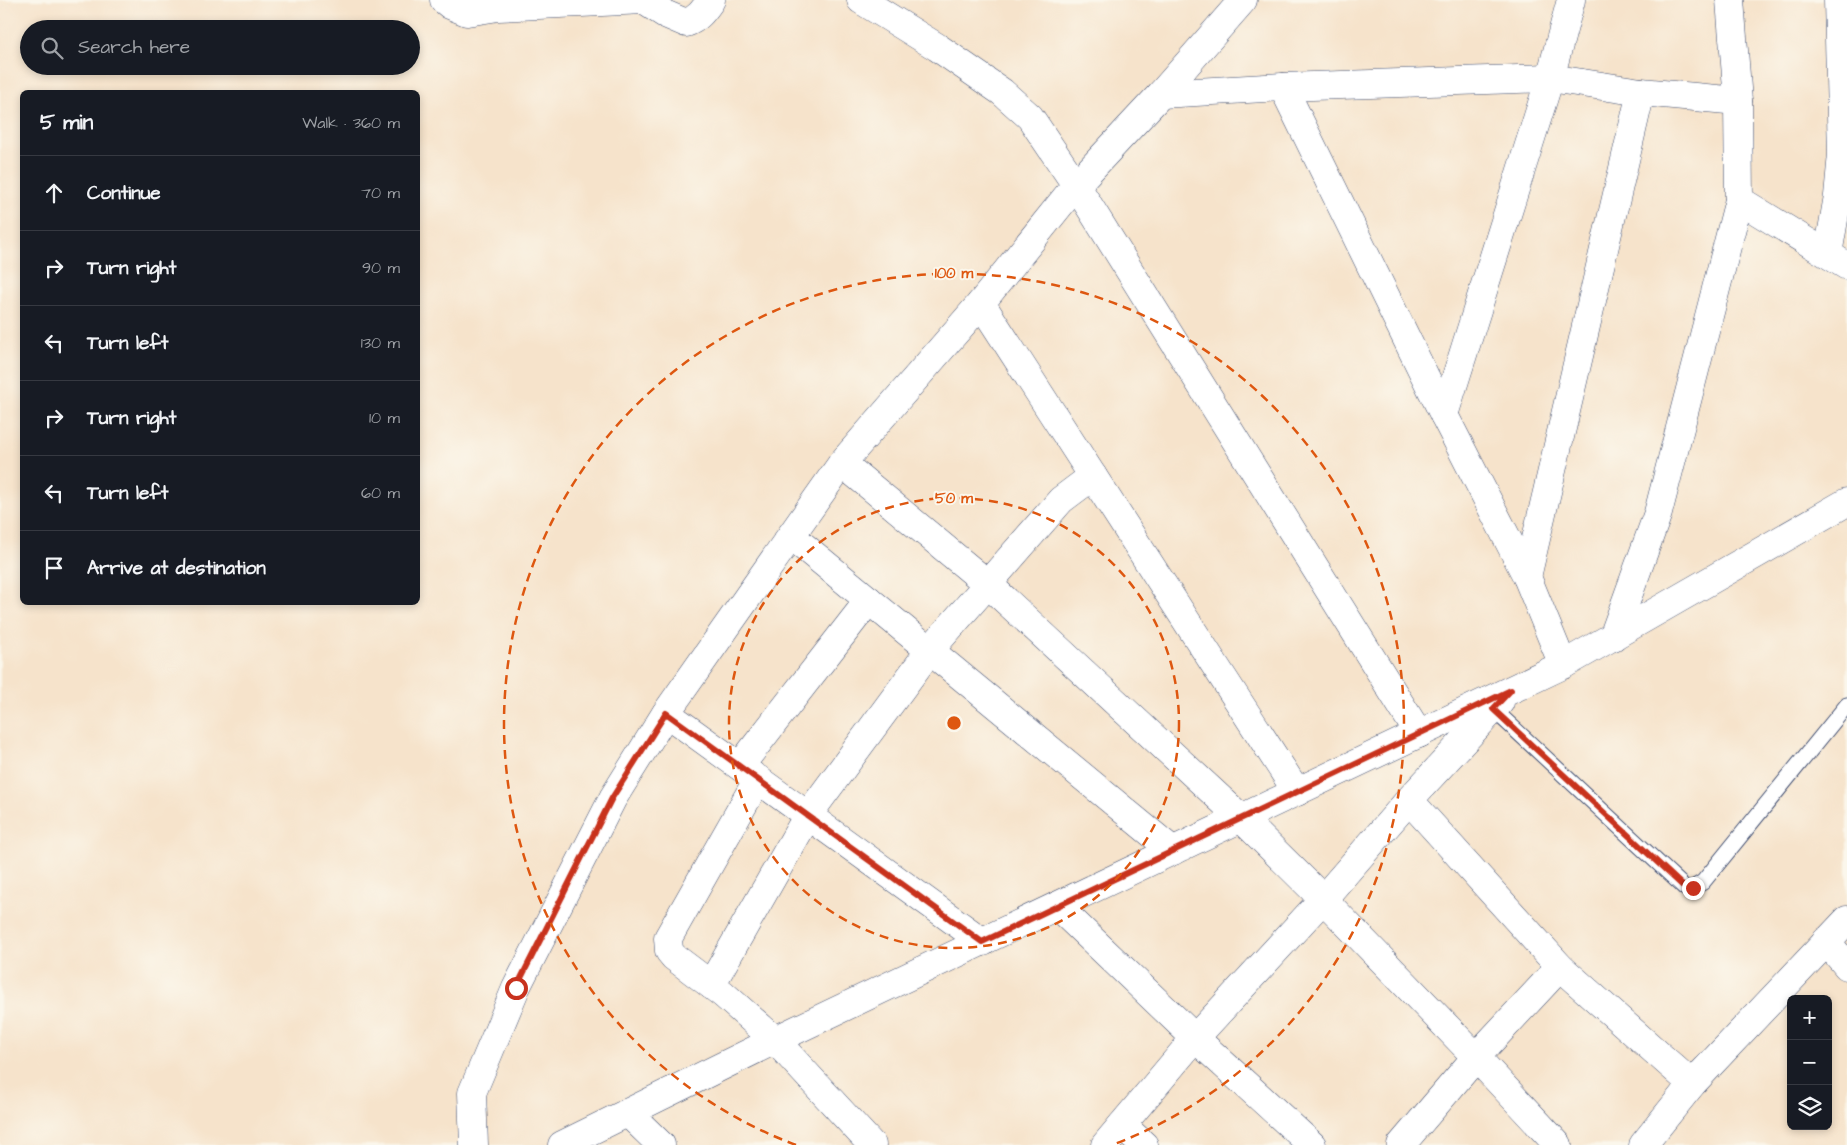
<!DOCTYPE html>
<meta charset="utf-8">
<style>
body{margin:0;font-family:"Architects Daughter",sans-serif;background:#242831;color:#f1f3f6}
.controls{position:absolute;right:15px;bottom:15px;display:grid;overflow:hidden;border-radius:8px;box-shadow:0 2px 8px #0003}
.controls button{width:45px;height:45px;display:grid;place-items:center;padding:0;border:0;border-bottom:1px solid #363941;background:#171b24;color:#f1f3f6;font:25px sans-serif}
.stop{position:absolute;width:15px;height:15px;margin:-11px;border:4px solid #c8321e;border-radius:50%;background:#fff}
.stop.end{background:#c8321e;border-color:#fff;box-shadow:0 1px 5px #0008}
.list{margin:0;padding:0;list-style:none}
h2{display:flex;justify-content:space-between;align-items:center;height:65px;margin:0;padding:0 20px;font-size:21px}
h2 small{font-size:16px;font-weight:400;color:#9ea1a6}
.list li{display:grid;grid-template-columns:32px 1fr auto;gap:15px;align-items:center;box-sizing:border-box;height:75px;padding:0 20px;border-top:1px solid #363941}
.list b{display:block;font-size:19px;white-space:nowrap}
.list em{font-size:16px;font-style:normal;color:#9ea1a6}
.icon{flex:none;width:28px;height:28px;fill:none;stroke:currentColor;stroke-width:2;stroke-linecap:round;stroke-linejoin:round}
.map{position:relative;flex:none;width:1847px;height:1145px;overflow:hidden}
.search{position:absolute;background:#171b24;box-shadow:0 2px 8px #0003;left:20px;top:20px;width:400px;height:55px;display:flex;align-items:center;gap:12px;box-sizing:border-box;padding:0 18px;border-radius:28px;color:#9ea1a6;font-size:19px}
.panel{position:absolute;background:#171b24;box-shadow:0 2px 8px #0003;left:20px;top:90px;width:400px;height:515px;border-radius:8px}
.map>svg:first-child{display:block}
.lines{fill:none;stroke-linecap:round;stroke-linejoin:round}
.lane-casing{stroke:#3c4a6e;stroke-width:17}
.street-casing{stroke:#3c4a6e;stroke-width:29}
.lane{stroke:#fff;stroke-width:15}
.street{stroke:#fff;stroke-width:28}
.route{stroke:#c8321e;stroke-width:6}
.ring{fill:none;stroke:#de5710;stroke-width:2.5;stroke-dasharray:9 6}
.centre{fill:#de5710;stroke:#fbf7ec;stroke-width:2.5}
.ring-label{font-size:15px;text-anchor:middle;font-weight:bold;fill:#de5710;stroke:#fbf7ec;stroke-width:4;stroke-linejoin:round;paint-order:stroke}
</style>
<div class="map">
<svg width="1847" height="1145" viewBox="0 0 1847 1145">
<rect width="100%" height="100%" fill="#fbf7ec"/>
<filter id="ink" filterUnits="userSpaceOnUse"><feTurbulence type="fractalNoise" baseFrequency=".02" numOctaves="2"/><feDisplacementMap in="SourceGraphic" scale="10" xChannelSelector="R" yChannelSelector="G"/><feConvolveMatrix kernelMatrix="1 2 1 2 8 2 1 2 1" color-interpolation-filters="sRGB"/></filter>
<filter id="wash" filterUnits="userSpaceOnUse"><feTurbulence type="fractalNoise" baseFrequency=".0096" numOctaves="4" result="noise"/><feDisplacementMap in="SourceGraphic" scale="20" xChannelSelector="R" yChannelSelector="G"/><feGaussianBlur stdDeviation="1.12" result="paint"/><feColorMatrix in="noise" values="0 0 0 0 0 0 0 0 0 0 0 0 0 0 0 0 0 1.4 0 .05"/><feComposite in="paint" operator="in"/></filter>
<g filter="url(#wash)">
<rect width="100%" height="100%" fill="#f6e3cb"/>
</g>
<g filter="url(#ink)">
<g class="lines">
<g class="lane-casing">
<path id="lane" d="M 1493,709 L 1685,888 L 1693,888 L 1703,882 L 1847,705"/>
</g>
<g class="street-casing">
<g id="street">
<path d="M 444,0 L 450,5 L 467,12 L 498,7 L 644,0"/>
<path d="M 643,0 L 665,14 L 686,23 C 698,19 704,10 711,0"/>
<path d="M 861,0 L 937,47 L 1002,92 L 1030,117 L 1076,185 L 1419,734"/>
<path d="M 1283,87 L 1444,415 L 1527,577 L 1563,665"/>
<path d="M 1161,94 L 1283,87 L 1550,78 L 1641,92 L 1738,101"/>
<path d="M 1739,200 L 1847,266"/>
<path d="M 1828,254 L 1838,196 L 1842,154 L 1838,0"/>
<path d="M 981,303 L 1297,792"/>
<path d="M 1444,415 L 1550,78 L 1571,0"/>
<path d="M 842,463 L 666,713 L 983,942"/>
<path d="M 791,536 L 1173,851"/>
<path d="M 1527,577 L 1641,92"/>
<path d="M 1613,637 L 1658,513 L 1739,200 L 1738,101 L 1730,0"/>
<path d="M 1500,702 L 1409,800 L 1323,899 L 1476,1057 L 1558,1145"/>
<path d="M 740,766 L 869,600"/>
<path d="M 758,779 L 668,938 L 669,951 L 674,957 L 723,994 L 775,1040 L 872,1145"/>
<path d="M 1409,800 L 1560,967 L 1692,1084"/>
<path d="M 1057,906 L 1195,1038 L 1312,1145"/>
<path d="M 1826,941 L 1847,966"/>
<path d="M 711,985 L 808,815 L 930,650 L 1061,500 L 1093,476"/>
<path d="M 628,1113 L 661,1145"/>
<path d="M 1122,1125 L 1144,1145"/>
<path d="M 474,1145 L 472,1093 L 516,988 L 613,798 L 666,713"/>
<path d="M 562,1145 L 775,1040 L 1563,665 L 1847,502"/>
<path d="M 1105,1145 L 1195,1038 L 1323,899 L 1241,818 L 989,585 L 842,463 L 981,303 L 1076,185 L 1161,94 L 1243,0"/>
<path d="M 1401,1145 L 1476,1057 L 1560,967"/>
<path d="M 1643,1145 L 1692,1084 L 1847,920"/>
</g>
</g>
<use href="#lane" class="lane"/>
<use href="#street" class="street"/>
</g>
</g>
<g class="lines" filter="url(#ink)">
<path class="route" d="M 516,988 L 612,798 L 666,713 L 982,942 L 1511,690 L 1493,709 L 1685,888 L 1693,888"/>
</g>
<g class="ring">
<circle cx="954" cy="723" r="225"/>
<path d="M796 1145A450 450 0 1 1 1112 1145"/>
</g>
<circle cx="954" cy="723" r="8" class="centre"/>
<g class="ring-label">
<text x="954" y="278">100 m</text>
<text x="954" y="503">50 m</text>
</g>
</svg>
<div class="controls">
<button>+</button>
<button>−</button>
<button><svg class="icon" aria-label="layers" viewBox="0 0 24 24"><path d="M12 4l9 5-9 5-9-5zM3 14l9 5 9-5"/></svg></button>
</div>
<div class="stop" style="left:516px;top:988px"></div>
<div class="stop end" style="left:1693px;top:888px"></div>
<div class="search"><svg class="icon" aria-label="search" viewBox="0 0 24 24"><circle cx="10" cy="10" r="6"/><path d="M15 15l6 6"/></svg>Search here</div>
<section class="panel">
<h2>5 min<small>Walk · 360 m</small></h2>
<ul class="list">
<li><svg class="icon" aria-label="ahead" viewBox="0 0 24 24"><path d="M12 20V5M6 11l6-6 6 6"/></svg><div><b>Continue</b></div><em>70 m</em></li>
<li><svg class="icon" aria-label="right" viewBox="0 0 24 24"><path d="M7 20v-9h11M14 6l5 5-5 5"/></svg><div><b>Turn right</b></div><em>90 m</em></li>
<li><svg class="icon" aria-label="left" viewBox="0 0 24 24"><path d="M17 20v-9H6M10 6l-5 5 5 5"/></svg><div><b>Turn left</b></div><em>130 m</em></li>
<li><svg class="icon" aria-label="right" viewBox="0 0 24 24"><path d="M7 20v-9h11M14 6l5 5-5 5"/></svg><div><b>Turn right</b></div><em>10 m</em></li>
<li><svg class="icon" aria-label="left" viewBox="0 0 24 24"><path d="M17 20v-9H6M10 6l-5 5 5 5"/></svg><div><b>Turn left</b></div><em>60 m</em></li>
<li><svg class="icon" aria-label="arrive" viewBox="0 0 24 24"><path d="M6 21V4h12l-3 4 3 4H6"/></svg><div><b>Arrive at destination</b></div></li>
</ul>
</section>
</div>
